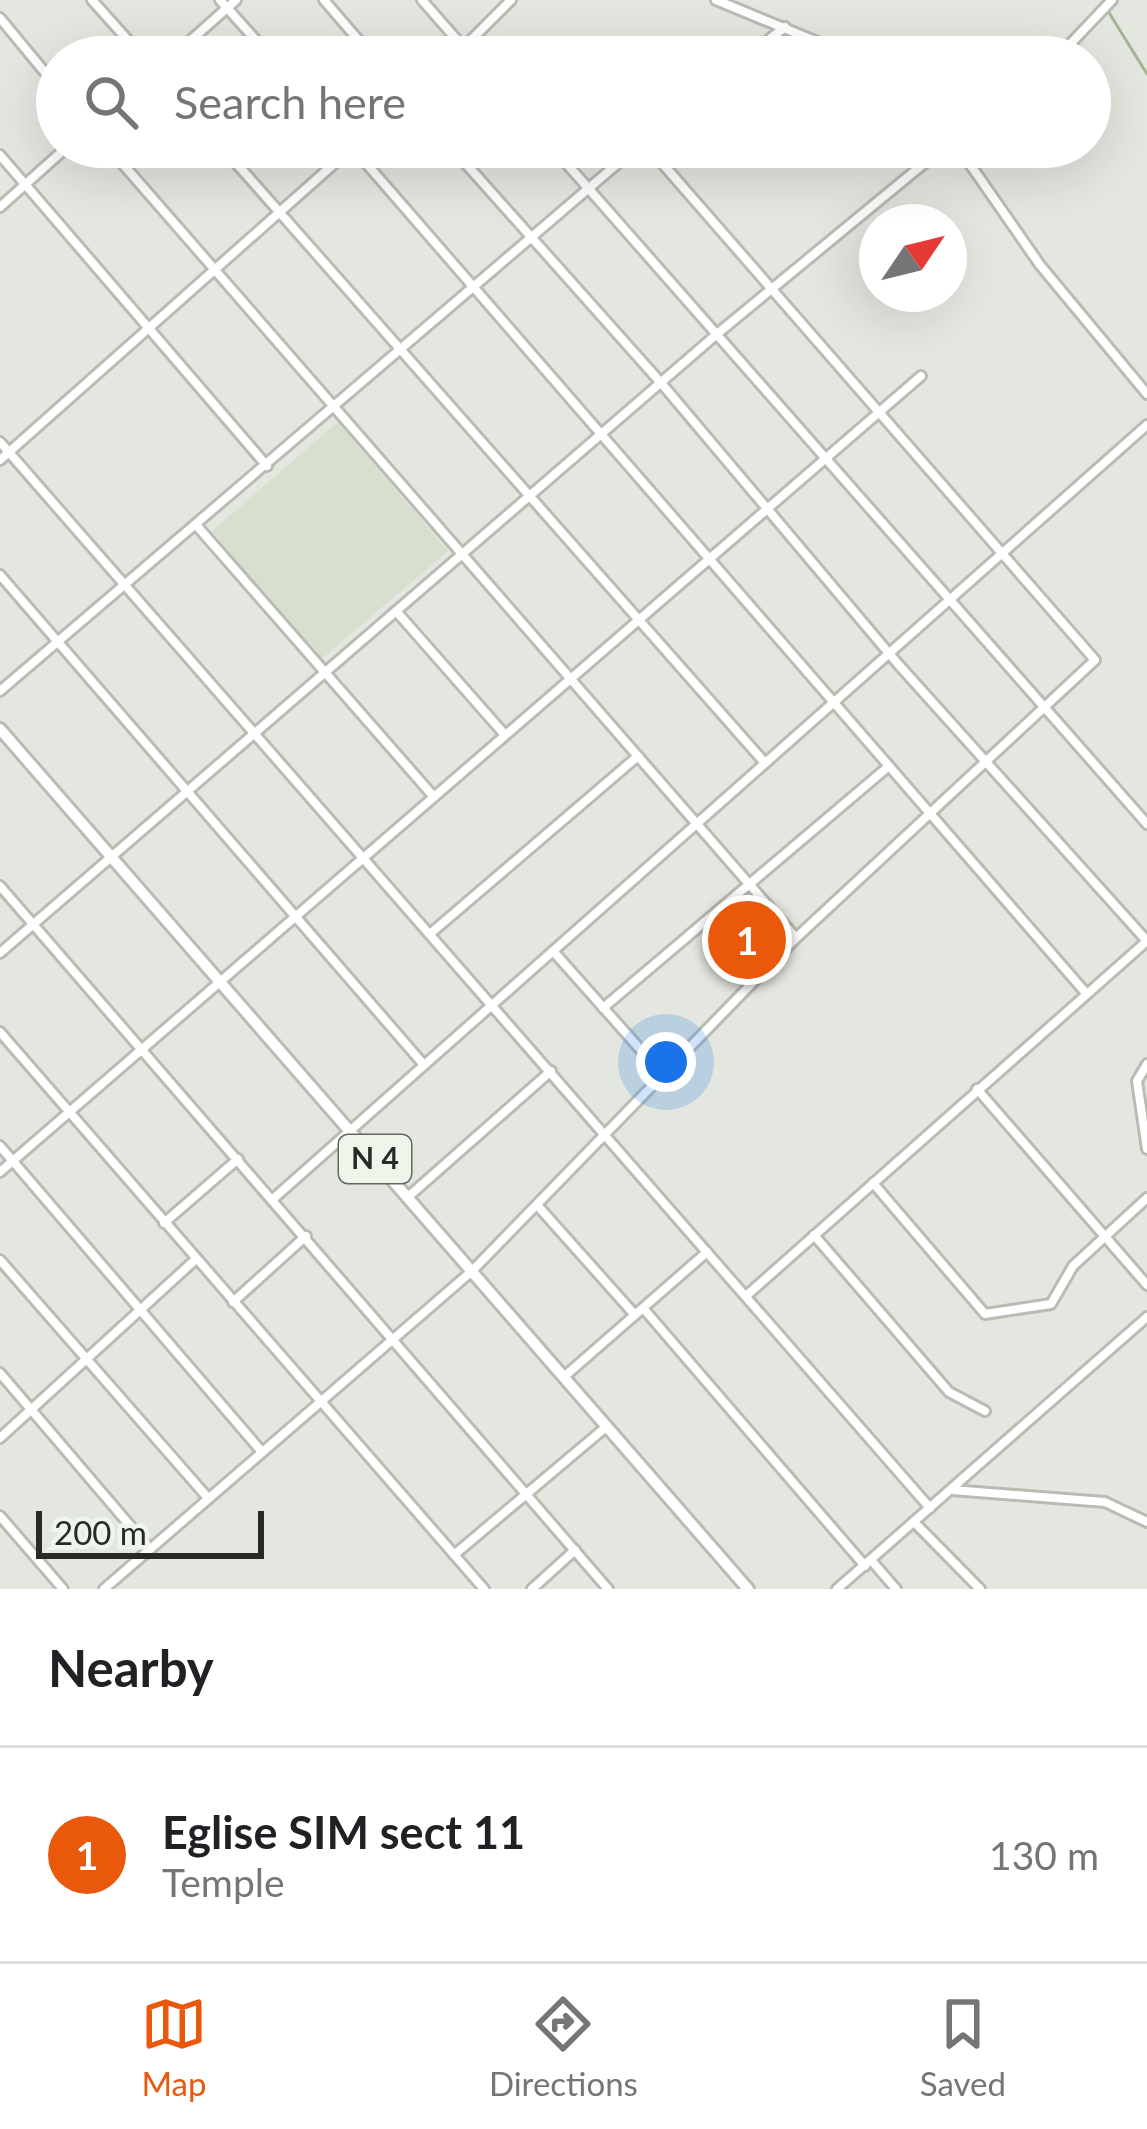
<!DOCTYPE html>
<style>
body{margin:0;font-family:Lato,sans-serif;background:#f2f2f2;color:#202124}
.compass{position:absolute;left:859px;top:204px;width:108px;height:108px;border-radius:50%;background:#fff;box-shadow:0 12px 48px #0002;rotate:55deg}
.scale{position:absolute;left:36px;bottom:30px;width:228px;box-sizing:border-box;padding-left:12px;border:6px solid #282a26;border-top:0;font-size:33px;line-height:42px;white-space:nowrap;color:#282a26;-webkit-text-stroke:9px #f0f5ec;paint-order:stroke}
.you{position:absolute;left:666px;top:1062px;width:42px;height:42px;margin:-30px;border:9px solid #fff;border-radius:50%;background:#1a73e8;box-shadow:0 0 0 18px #1a73e833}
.badge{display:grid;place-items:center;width:78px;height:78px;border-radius:50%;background:#ea580c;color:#fff;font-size:39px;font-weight:700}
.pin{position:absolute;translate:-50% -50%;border:6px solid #fff;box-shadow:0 3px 12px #0006}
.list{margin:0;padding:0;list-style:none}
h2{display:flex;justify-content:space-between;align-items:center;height:156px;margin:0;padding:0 48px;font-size:51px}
h2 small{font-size:39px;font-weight:400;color:#757577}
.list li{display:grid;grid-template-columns:78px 1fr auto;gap:36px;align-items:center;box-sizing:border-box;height:216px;padding:0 48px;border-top:3px solid #e0e0e0}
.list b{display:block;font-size:45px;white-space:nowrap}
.list p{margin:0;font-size:39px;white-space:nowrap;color:#757577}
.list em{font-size:39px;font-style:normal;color:#757577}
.icon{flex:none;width:66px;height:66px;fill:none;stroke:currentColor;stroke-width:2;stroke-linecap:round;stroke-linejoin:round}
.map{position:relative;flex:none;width:1147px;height:1589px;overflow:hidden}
.search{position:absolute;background:#fff;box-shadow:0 12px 48px #0002;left:36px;right:36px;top:36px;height:132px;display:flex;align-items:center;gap:30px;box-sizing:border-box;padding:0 42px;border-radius:66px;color:#757577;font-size:45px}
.sheet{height:372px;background:#fff}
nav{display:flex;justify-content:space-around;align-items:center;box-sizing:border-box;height:168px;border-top:3px solid #e0e0e0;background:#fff;font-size:33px;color:#757577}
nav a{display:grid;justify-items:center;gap:6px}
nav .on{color:#ea580c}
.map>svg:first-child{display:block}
.built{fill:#d7dfcf}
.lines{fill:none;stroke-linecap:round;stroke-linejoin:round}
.stream{stroke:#a3b48e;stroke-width:3}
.minor-casing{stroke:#b8bcb3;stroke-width:14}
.highway-casing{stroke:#b8bcb3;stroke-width:16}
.minor{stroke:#fff;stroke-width:8}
.highway{stroke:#fff;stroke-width:10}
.labels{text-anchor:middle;stroke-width:12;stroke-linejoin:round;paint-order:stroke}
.shield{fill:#f0f5ec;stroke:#646761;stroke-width:3}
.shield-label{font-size:30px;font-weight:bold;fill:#282a26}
</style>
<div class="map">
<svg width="1147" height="1589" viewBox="0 0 1147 1589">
<rect width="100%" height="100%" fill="#e3e7df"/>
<path class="built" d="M 338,422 L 448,551 L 319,661 L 212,531 Z"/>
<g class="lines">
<path class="stream" d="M 1108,11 L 1147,74"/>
<g class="minor-casing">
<g id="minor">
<path d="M 92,0 L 143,57"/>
<path d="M 220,0 L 271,57"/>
<path d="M 324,0 L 373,57"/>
<path d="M 422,0 L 472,57"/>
<path d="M 716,0 L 854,57"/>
<path d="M 0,18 L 57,87"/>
<path d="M 172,57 L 236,0"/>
<path d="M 454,57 L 511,0"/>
<path d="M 747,57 L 785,27"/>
<path d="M 1058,57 L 1112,0"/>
<path d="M 108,147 L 796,938"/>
<path d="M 222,147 L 765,763"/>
<path d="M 352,147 L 1085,992"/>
<path d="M 451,147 L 662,384 L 898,664 L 1147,941"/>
<path d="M 552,147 L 1147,824"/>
<path d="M 958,147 L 1040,265 L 1147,394"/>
<path d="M 0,155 L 267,466"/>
<path d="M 0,207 L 67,147"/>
<path d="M 0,442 L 930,1508"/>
<path d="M 0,460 L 353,147"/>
<path d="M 197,526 L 434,797"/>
<path d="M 0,575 L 424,1065"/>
<path d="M 396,611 L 505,735"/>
<path d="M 0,691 L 637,147"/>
<path d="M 0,886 L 608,1589"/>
<path d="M 431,933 L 638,756"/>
<path d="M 553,951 L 664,1076"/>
<path d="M 0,953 L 717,334 L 944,147"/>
<path d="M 603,1008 L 889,766"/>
<path d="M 0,1032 L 484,1589"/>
<path d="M 1147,1064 L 1137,1081 L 1147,1149"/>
<path d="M 977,1089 L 1147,1285"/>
<path d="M 0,1146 L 262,1452"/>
<path d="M 0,1172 L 921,376"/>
<path d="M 873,1183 L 985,1314 L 1051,1304 L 1073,1266 L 1147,1198"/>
<path d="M 408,1197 L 551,1071"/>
<path d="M 273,1199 L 1147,425"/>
<path d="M 537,1205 L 635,1315"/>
<path d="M 164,1223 L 238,1159"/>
<path d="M 814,1235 L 949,1392 L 985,1411"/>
<path d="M 0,1260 L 208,1498"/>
<path d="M 746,1296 L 1147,941"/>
<path d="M 233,1302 L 306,1236"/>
<path d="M 643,1308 L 865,1566"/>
<path d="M 0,1373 L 150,1549"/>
<path d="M 565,1376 L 707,1252"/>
<path d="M 0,1438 L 196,1259"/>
<path d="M 952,1490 L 1105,1502 L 1147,1522"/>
<path d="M 0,1516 L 63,1589"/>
<path d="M 914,1522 L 980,1589"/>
<path d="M 454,1555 L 606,1427"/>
<path d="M 871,1560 L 896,1589"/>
<path d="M 104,1589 L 472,1271 L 796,938 L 1095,660 L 648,147"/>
<path d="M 532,1589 L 575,1550"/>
<path d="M 837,1589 L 1147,1317"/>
</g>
</g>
<g class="highway-casing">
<path id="highway" d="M 0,729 L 748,1589"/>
</g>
<use href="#minor" class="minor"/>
<use href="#highway" class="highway"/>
</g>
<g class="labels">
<rect class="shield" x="339" y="1135" width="72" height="48" rx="9"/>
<g class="shield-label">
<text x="375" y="1169">N 4</text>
</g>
</g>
</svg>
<svg class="compass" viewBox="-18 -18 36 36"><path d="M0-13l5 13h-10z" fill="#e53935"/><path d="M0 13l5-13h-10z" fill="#757577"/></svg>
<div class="scale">200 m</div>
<div class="you"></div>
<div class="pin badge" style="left:747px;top:940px">1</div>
<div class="search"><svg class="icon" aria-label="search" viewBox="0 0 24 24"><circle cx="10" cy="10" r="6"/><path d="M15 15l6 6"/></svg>Search here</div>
</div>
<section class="sheet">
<h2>Nearby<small></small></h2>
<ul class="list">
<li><span class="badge">1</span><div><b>Eglise SIM sect 11</b><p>Temple</p></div><em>130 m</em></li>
</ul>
</section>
<nav>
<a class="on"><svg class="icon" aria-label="map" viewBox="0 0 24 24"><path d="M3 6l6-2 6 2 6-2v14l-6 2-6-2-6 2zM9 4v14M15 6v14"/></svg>Map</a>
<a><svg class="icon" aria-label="directions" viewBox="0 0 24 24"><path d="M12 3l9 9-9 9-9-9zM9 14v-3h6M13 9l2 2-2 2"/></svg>Directions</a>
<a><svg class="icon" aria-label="saved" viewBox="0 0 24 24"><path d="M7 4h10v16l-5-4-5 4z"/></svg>Saved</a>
</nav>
